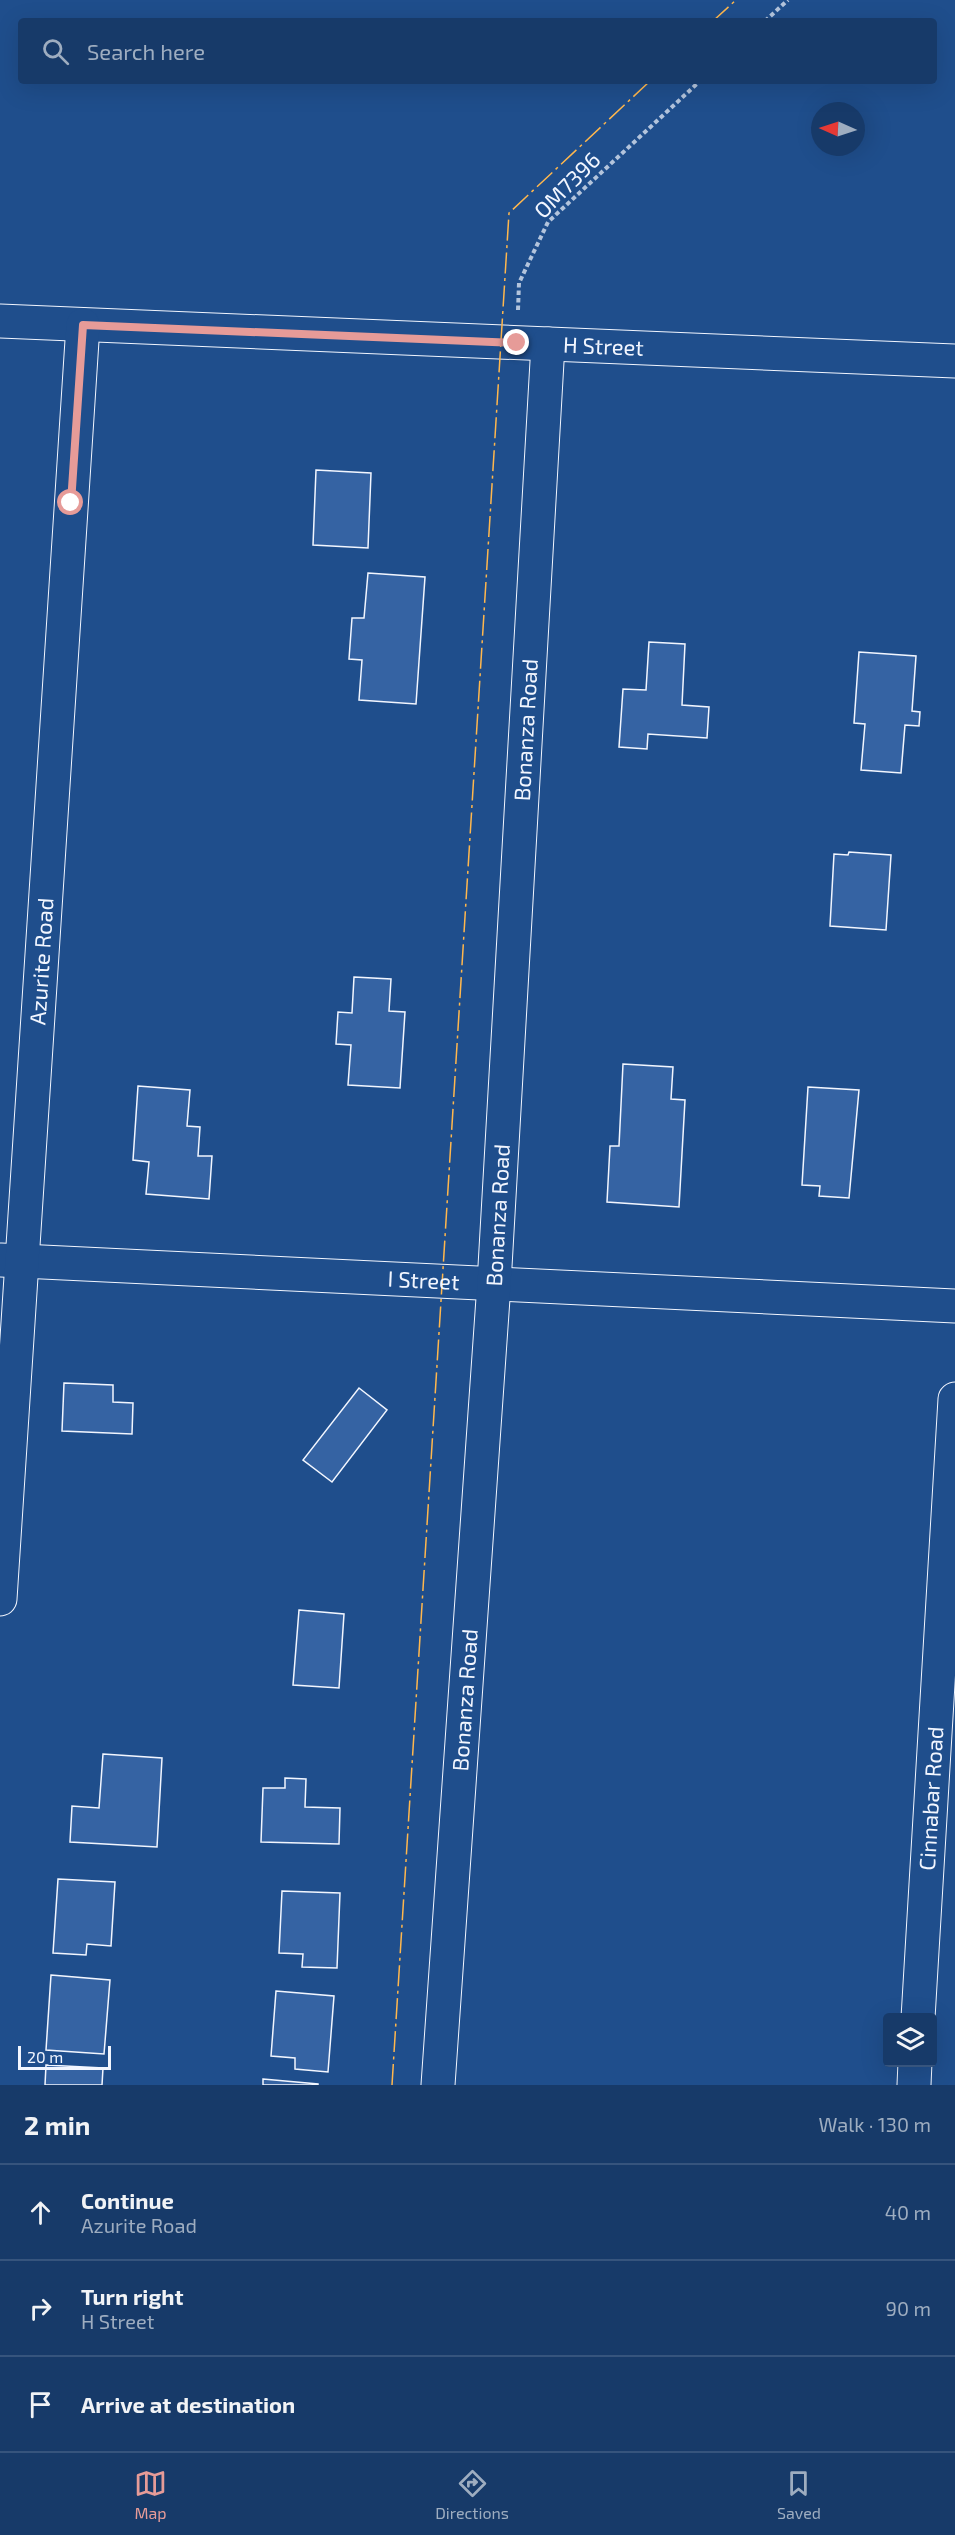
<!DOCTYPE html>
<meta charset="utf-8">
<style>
body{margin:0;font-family:"Exo 2",sans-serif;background:#20416f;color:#f1f3f6}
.controls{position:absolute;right:18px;bottom:18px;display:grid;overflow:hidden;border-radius:6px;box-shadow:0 6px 24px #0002}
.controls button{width:54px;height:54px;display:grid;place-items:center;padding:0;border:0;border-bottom:2px solid #36547d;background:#173a69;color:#f1f3f6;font:30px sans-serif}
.compass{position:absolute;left:811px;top:102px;width:54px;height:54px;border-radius:50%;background:#173a69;box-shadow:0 6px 24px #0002;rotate:273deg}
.scale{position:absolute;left:18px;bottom:15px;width:93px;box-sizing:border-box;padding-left:6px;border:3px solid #f2f6ff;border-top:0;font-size:16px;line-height:21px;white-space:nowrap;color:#f2f6ff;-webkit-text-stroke:4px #1f4e8c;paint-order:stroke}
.stop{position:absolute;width:18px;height:18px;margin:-14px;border:4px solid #e69b98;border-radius:50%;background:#fff}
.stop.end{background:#e69b98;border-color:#fff;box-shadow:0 2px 6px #0008}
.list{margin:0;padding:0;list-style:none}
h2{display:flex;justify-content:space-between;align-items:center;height:78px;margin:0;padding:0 24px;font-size:26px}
h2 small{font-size:20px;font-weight:400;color:#9eadc0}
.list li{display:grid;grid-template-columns:39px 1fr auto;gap:18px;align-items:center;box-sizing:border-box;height:96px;padding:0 24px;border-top:2px solid #36547d}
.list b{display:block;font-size:22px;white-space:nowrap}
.list p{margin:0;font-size:20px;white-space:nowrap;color:#9eadc0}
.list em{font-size:20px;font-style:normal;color:#9eadc0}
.icon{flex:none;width:33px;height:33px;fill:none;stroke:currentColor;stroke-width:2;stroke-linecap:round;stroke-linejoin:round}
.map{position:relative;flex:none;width:955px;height:2085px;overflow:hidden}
.search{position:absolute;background:#173a69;box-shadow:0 6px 24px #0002;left:18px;right:18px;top:18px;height:66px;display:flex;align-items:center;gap:15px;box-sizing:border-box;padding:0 21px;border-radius:6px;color:#9eadc0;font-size:22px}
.sheet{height:366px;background:#173a69}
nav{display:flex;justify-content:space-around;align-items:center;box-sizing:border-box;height:84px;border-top:2px solid #36547d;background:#173a69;font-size:16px;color:#9eadc0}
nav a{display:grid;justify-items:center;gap:3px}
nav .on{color:#e69b98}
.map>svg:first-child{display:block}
.building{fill:#3563a3;stroke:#f2f6ff;stroke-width:1.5}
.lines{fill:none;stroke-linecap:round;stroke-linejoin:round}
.minor-casing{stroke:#f2f6ff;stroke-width:35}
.path{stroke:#b3c4dc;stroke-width:4;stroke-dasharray:4.5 3;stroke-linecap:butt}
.minor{stroke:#1f4e8c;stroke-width:33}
.power{stroke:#ffb74d;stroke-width:1.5;stroke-dasharray:21 4.5 3 4.5;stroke-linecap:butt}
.route{stroke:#e69b98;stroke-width:8}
.labels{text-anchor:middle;stroke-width:4.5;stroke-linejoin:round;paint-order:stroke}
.street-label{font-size:22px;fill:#f2f6ff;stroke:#1f4e8c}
</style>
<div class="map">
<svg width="955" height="2085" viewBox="0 0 955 2085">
<rect width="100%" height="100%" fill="#1f4e8c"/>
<g class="building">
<path d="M 316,470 L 371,473 L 368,548 L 313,545 Z"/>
<path d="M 368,573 L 425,577 L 416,704 L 359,700 L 362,660 L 349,659 L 352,618 L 364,618 Z"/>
<path d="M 649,642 L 685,644 L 682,705 L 709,707 L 707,738 L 648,734 L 647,749 L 619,747 L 623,689 L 646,690 Z"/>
<path d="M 859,652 L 916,656 L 912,711 L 920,712 L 919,726 L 905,725 L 901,773 L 861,770 L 865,724 L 854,723 Z"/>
<path d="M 849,852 L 891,855 L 886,930 L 830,926 L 834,854 L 848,855 Z"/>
<path d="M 354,977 L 391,979 L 389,1011 L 405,1012 L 400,1088 L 348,1085 L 351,1045 L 336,1044 L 338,1012 L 352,1013 Z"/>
<path d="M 623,1064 L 673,1067 L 671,1099 L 685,1100 L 679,1207 L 607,1202 L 610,1146 L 619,1146 Z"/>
<path d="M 138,1086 L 190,1090 L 187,1126 L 200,1127 L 198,1156 L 212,1156 L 209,1199 L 146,1194 L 149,1162 L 133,1160 Z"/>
<path d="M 808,1087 L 859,1090 L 849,1198 L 819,1196 L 820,1186 L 802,1185 Z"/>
<path d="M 64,1383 L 113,1385 L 113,1402 L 133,1403 L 132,1434 L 62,1431 Z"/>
<path d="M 359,1388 L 387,1410 L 332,1482 L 303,1460 Z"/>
<path d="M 299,1610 L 344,1614 L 339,1688 L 293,1685 Z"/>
<path d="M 103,1754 L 162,1758 L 157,1847 L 70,1842 L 72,1806 L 99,1808 Z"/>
<path d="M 285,1778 L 306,1779 L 305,1807 L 340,1808 L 339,1844 L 261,1842 L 263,1788 L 285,1788 Z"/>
<path d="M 58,1879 L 115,1882 L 111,1946 L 87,1944 L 86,1955 L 53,1953 Z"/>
<path d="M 282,1891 L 340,1893 L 337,1968 L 302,1967 L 303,1954 L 279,1953 Z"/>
<path d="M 51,1975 L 110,1980 L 104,2054 L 46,2050 Z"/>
<path d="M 276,1991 L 334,1996 L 328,2072 L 295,2069 L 295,2058 L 271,2056 Z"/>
<path d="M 46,2065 L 103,2068 L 102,2085 L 45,2085 Z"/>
<path d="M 263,2079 L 318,2084 L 318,2085 L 263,2085 Z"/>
</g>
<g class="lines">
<g class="minor-casing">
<g id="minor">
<path id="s1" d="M 0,321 L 955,361"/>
<path id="s2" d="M 1,1260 L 955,1306"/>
<path id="s3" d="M 0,1599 L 83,325"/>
<path id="s4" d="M 918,2018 L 955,1399"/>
<path id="s5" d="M 438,2085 L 494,1284 L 548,344"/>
<path d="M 914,2085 L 915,2062"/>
</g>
</g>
<g class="path">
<path d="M 765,21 L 788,0"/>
<path d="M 518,310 L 519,283 L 548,222 L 700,81"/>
</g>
<use href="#minor" class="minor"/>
<g class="power">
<path d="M 713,21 L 736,0"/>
<path d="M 392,2085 L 509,213 L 650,81"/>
</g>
</g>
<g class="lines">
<path class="route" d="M 71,503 L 83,325 L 517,343"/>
</g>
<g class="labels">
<g class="street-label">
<text transform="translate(567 185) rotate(-45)" y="8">OM7396</text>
<text dy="8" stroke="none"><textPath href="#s1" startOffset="604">H Street</textPath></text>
<text dy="8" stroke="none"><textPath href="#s5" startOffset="1358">Bonanza Road</textPath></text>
<text dy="8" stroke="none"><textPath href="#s3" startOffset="639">Azurite Road</textPath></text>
<text dy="8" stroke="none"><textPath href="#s5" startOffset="872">Bonanza Road</textPath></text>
<text dy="8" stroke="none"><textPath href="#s2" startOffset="423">I Street</textPath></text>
<text dy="8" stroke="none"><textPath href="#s5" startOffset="386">Bonanza Road</textPath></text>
<text dy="8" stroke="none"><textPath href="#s4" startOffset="220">Cinnabar Road</textPath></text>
</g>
</g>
</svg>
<div class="controls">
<button><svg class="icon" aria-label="layers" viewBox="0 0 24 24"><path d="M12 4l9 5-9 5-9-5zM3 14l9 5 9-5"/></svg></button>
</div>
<svg class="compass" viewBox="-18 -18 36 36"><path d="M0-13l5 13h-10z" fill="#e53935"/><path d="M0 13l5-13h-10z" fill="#9eadc0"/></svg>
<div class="scale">20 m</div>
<div class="stop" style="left:71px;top:503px"></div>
<div class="stop end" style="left:517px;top:343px"></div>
<div class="search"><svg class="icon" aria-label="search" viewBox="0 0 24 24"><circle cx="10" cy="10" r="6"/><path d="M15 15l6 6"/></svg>Search here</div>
</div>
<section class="sheet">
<h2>2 min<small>Walk · 130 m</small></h2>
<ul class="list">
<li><svg class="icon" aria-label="ahead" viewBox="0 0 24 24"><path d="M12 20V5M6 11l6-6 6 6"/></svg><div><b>Continue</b><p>Azurite Road</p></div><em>40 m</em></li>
<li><svg class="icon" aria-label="right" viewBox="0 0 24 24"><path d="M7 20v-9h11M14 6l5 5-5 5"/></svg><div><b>Turn right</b><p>H Street</p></div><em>90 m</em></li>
<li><svg class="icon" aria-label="arrive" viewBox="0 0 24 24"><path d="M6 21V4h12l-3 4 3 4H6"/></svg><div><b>Arrive at destination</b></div></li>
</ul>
</section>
<nav>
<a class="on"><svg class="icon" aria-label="map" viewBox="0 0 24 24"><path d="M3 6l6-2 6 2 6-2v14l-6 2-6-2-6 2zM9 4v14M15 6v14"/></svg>Map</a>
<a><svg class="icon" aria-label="directions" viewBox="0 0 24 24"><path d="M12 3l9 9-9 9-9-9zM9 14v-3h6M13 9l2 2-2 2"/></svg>Directions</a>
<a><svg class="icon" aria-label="saved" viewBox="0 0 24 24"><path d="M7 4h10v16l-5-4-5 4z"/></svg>Saved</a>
</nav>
